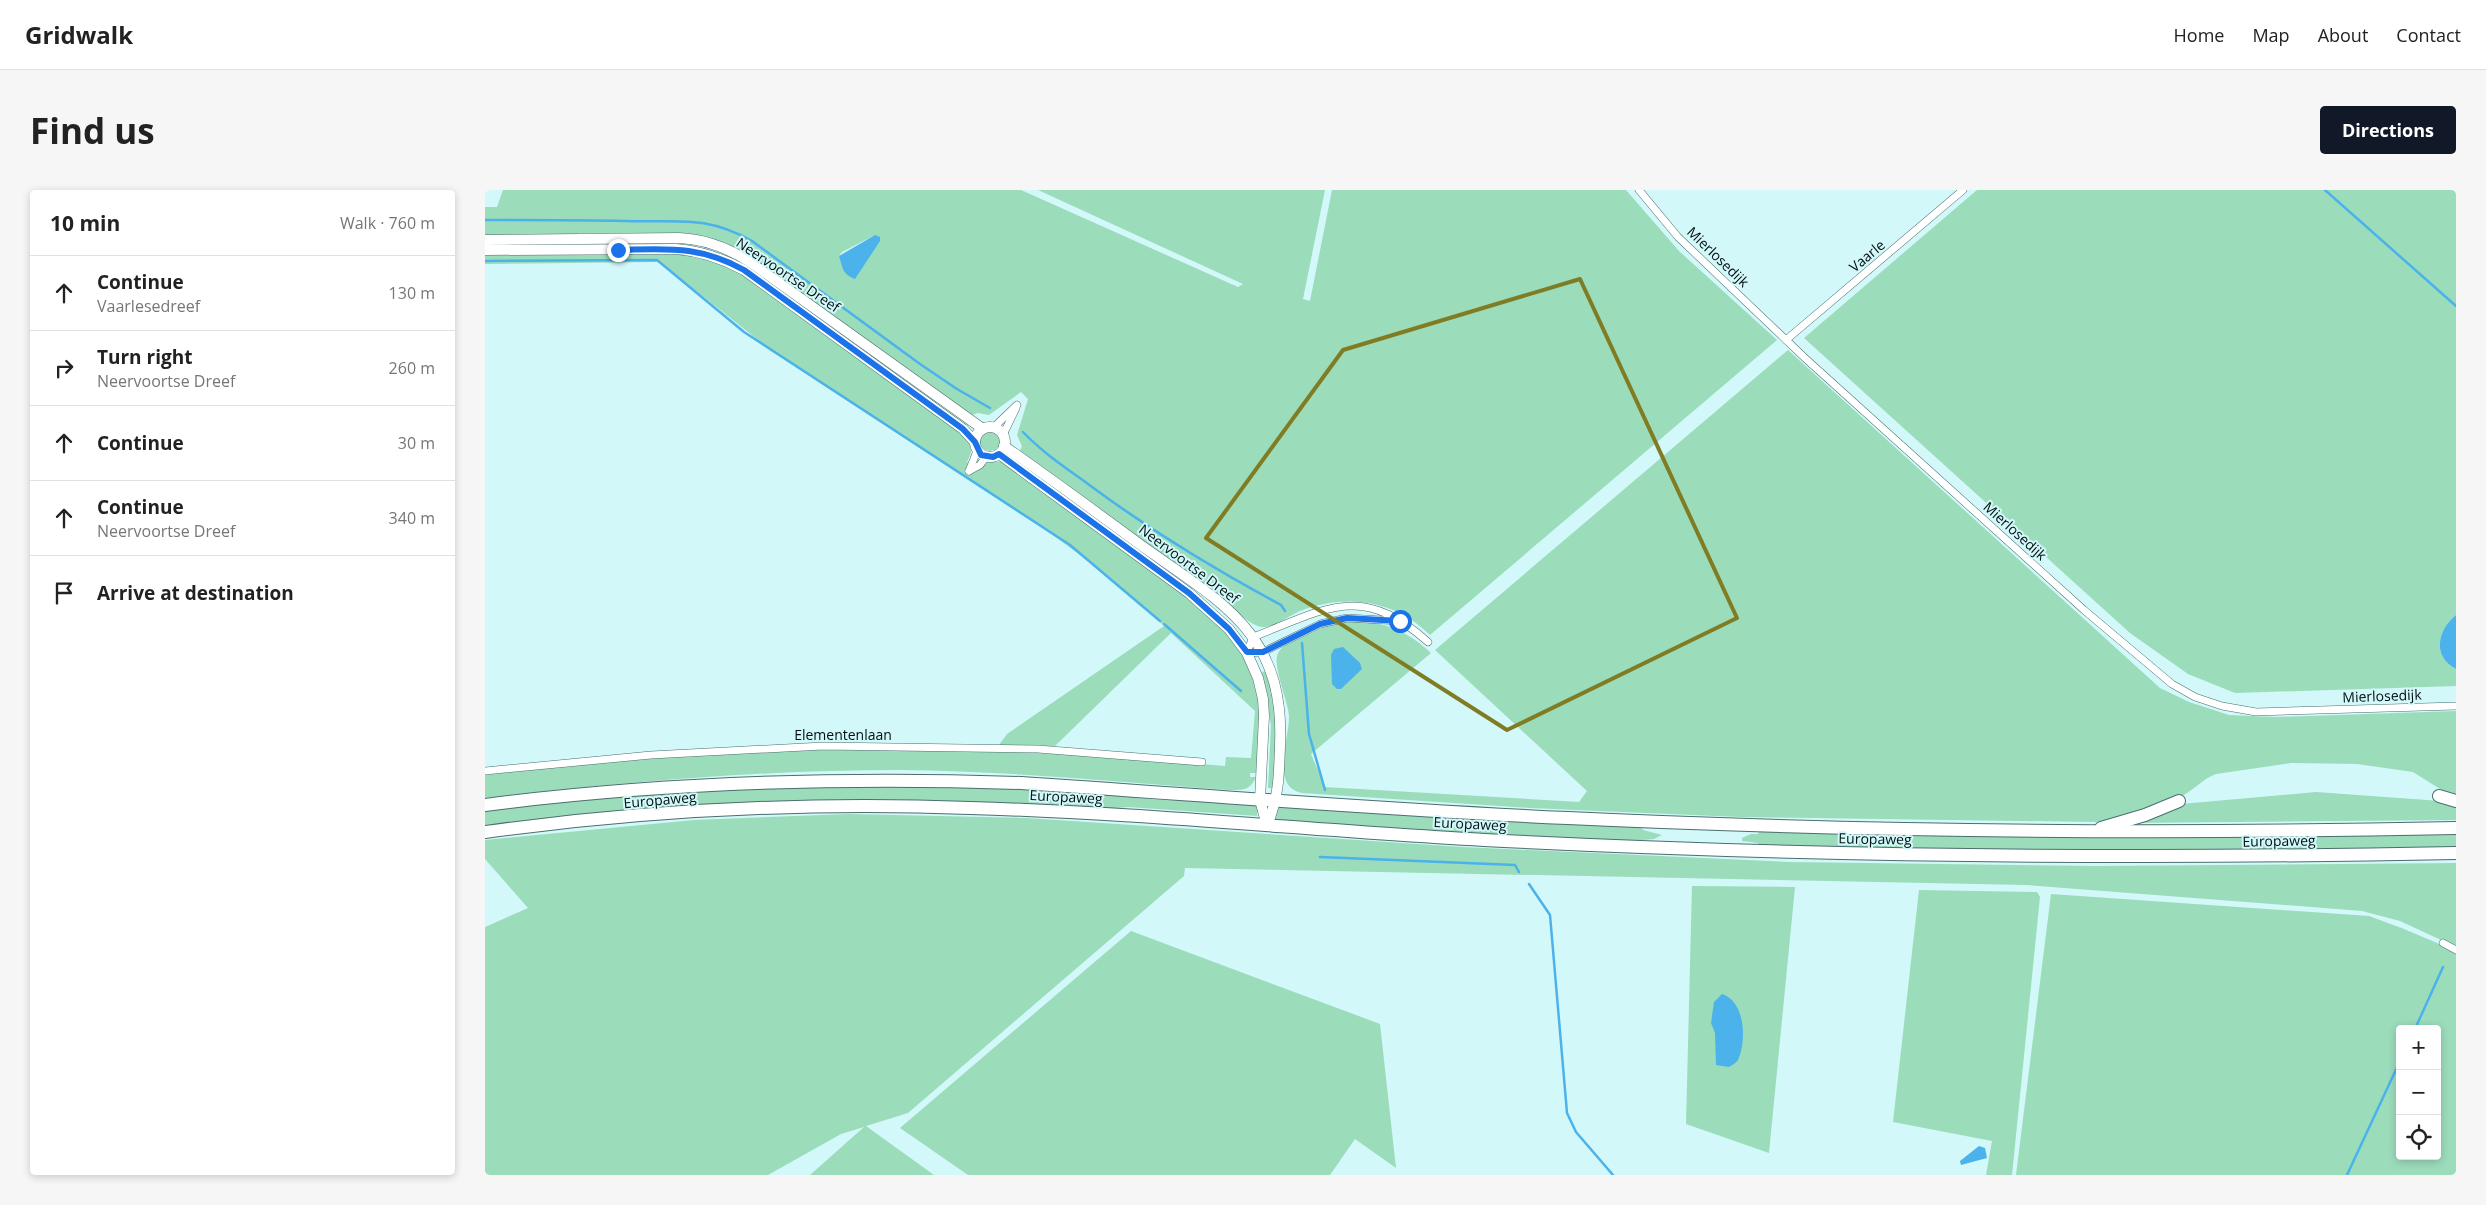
<!DOCTYPE html>
<meta charset="utf-8">
<style>
body{margin:0;font-family:"Open Sans",sans-serif;background:#f6f6f6;color:#222}
.controls{position:absolute;right:15px;bottom:15px;display:grid;overflow:hidden;border-radius:5px;box-shadow:0 2px 8px #0003}
.controls button{width:45px;height:45px;display:grid;place-items:center;padding:0;border:0;border-bottom:1px solid #e0e0e0;background:#fff;color:#222;font:25px sans-serif}
.stop{position:absolute;width:15px;height:15px;margin:-11px;border:4px solid #1a73e8;border-radius:50%;background:#fff}
.stop.end{background:#1a73e8;border-color:#fff;box-shadow:0 1px 5px #0008}
.list{margin:0;padding:0;list-style:none}
h2{display:flex;justify-content:space-between;align-items:center;height:65px;margin:0;padding:0 20px;font-size:21px}
h2 small{font-size:16px;font-weight:400;color:#767676}
.list li{display:grid;grid-template-columns:32px 1fr auto;gap:15px;align-items:center;box-sizing:border-box;height:75px;padding:0 20px;border-top:1px solid #e0e0e0}
.list b{display:block;font-size:19px;white-space:nowrap}
.list p{margin:0;font-size:16px;white-space:nowrap;color:#767676}
.list em{font-size:16px;font-style:normal;color:#767676}
.icon{flex:none;width:28px;height:28px;fill:none;stroke:currentColor;stroke-width:2;stroke-linecap:round;stroke-linejoin:round}
.map{position:relative;flex:none;width:1971px;height:985px;overflow:hidden;border-radius:5px}
header{display:flex;align-items:center;gap:30px;box-sizing:border-box;height:70px;padding:0 25px;background:#fff;border-bottom:1px solid #e0e0e0}
header strong{font-size:24px}
nav{display:flex;gap:28px;margin-inline-start:auto;font-size:18px}
.intro{display:flex;align-items:center;justify-content:space-between;box-sizing:border-box;height:120px;padding:0 30px}
h1{margin:0;font-size:35px}
.button{padding:12px 22px;border-radius:5px;background:#111827;color:#fff;font-size:18px;font-weight:700}
main{display:flex;gap:30px;padding:0 30px}
aside{flex:1;background:#fff;border-radius:5px;box-shadow:0 2px 8px #0003}
.map>svg:first-child{display:block}
.green{fill:#9bdcbb;fill-rule:evenodd}
.water{fill:#4bb2eb}
.lines{fill:none;stroke-linecap:round;stroke-linejoin:round}
.stream{stroke:#4bb2eb;stroke-width:2.5}
.street-casing{stroke:#4b6e6f;stroke-width:8}
.secondary-casing{stroke:#4b6e6f;stroke-width:11}
.highway-casing{stroke:#4b6e6f;stroke-width:14}
.street{stroke:#fff;stroke-width:7}
.secondary{stroke:#fff;stroke-width:10}
.highway{stroke:#fff;stroke-width:12}
.route{stroke:#1a73e8;stroke-width:6}
.marked{fill:none;stroke:#807c23;stroke-width:4;stroke-linejoin:round}
.labels{text-anchor:middle;stroke-width:4;stroke-linejoin:round;paint-order:stroke}
.street-label{font-size:14px;fill:#030f10;stroke:#d2f8fa}
</style>
<header>
<strong>Gridwalk</strong>
<nav><a>Home</a><a>Map</a><a>About</a><a>Contact</a></nav>
</header>
<div class="intro"><h1>Find us</h1><a class="button">Directions</a></div>
<main>
<aside>
<h2>10 min<small>Walk · 760 m</small></h2>
<ul class="list">
<li><svg class="icon" aria-label="ahead" viewBox="0 0 24 24"><path d="M12 20V5M6 11l6-6 6 6"/></svg><div><b>Continue</b><p>Vaarlesedreef</p></div><em>130 m</em></li>
<li><svg class="icon" aria-label="right" viewBox="0 0 24 24"><path d="M7 20v-9h11M14 6l5 5-5 5"/></svg><div><b>Turn right</b><p>Neervoortse Dreef</p></div><em>260 m</em></li>
<li><svg class="icon" aria-label="ahead" viewBox="0 0 24 24"><path d="M12 20V5M6 11l6-6 6 6"/></svg><div><b>Continue</b></div><em>30 m</em></li>
<li><svg class="icon" aria-label="ahead" viewBox="0 0 24 24"><path d="M12 20V5M6 11l6-6 6 6"/></svg><div><b>Continue</b><p>Neervoortse Dreef</p></div><em>340 m</em></li>
<li><svg class="icon" aria-label="arrive" viewBox="0 0 24 24"><path d="M6 21V4h12l-3 4 3 4H6"/></svg><div><b>Arrive at destination</b></div></li>
</ul>
</aside>
<div class="map">
<svg width="1971" height="985" viewBox="0 0 1971 985">
<rect width="100%" height="100%" fill="#d2f8fa"/>
<g class="green">
<path d="M 18,0 L 536,0 L 753,97 L 758,94 L 553,0 L 840,0 L 818,109 L 825,111 L 847,0 L 1141,0 L 1194,61 L 1292,150 L 945,445 C 910,410 861,403 815,421 C 803,426 790,438 777,437 C 762,436 737,405 723,396 C 710,386 695,379 681,370 C 658,355 635,338 613,321 C 597,309 584,294 566,283 C 555,276 544,271 534,263 L 537,256 L 532,245 L 543,209 L 536,202 L 504,225 L 493,223 L 487,225 L 248,60 L 135,43 L 96,43 L 78,47 L 0,48 L 0,17 L 12,17 ZM 390,45 L 356,70 L 354,66 L 357,62 Z"/>
<path d="M 1492,0 L 1971,0 L 1971,425 C 1952,440 1947,467 1971,479 L 1971,496 L 1750,503 L 1703,484 L 1645,443 L 1319,148 Z"/>
<path d="M 78,61 L 104,65 L 198,61 L 239,71 L 485,249 L 486,263 L 482,272 L 494,279 L 505,271 L 519,272 L 663,375 L 734,433 L 754,458 L 763,475 L 773,504 L 776,524 L 772,583 L 765,583 L 765,587 L 771,587 C 765,601 757,600 743,600 C 634,592 524,581 415,580 C 276,580 138,592 0,608 L 0,585 C 100,573 201,563 302,560 C 448,556 594,563 740,576 L 741,567 L 766,568 L 770,521 L 686,443 L 570,556 L 514,555 L 522,544 L 679,436 L 621,384 L 561,340 L 288,162 L 175,72 L 0,74 L 0,62 Z"/>
<path d="M 1303,160 L 1675,498 L 1704,512 L 1744,525 L 1790,527 L 1971,521 L 1971,609 L 1928,582 L 1872,574 L 1806,573 L 1731,584 C 1717,589 1708,601 1695,607 C 1669,619 1640,628 1611,632 L 1254,627 L 1045,618 L 817,603 C 784,596 805,548 804,526 C 803,510 787,476 793,463 C 798,454 809,450 817,445 C 862,421 910,428 946,463 L 826,564 L 840,597 L 1094,612 L 1102,601 L 950,460 Z"/>
<circle cx="505" cy="251" r="10"/>
<path d="M 781,481 L 792,524 L 788,598 L 783,598 L 786,535 L 777,482 Z"/>
<path d="M 343,595 L 505,597 L 773,615 L 772,626 L 643,617 L 621,619 L 499,614 L 0,637 L 0,620 L 178,603 Z"/>
<path d="M 1831,602 L 1956,611 L 1971,615 L 1971,630 L 1644,633 L 1696,614 Z"/>
<path d="M 792,616 L 1156,637 L 1158,640 L 1177,645 L 1169,649 L 1158,650 L 1158,653 L 811,634 L 791,629 Z"/>
<path d="M 363,624 L 541,628 L 978,657 L 1304,672 L 1611,676 L 1971,673 L 1971,757 L 1915,731 L 1877,721 L 1541,695 L 700,678 L 699,686 L 423,923 L 381,936 L 449,985 L 325,985 L 379,937 L 356,944 L 283,985 L 0,985 L 0,737 L 43,718 L 0,669 L 0,650 L 209,630 Z"/>
<path d="M 1274,641 L 1971,643 L 1971,660 L 1749,663 L 1273,657 L 1273,653 L 1257,651 L 1257,648 L 1266,644 L 1273,644 Z"/>
<path d="M 1207,696 L 1310,697 L 1284,963 L 1201,934 Z"/>
<path d="M 1434,700 L 1552,702 L 1555,707 L 1527,985 L 1501,985 L 1507,951 L 1408,932 Z"/>
<path d="M 1566,704 L 1884,726 L 1919,739 L 1971,761 L 1971,985 L 1531,985 ZM 1915,839 L 1952,839 L 1952,966 L 1915,966 Z"/>
<path d="M 646,741 L 895,834 L 911,978 L 870,949 L 845,985 L 483,985 L 415,938 Z"/>
</g>
<g class="water">
<path d="M 390,45 L 395,47 L 395,51 L 370,89 C 357,84 358,78 354,66 Z"/>
<path d="M 1971,425 L 1971,479 C 1947,467 1952,440 1971,425 Z"/>
<path d="M 858,457 L 875,473 L 877,479 L 856,499 L 852,499 L 847,494 L 846,465 L 849,459 Z"/>
<path d="M 1237,804 C 1260,811 1262,850 1253,870 C 1251,873 1247,875 1244,877 L 1231,875 L 1230,843 L 1226,833 L 1229,812 Z"/>
<path d="M 1494,956 L 1500,958 L 1502,968 L 1476,975 L 1475,971 Z"/>
</g>
<g class="lines">
<g class="stream">
<path d="M 1840,0 L 1971,116"/>
<path d="M 0,30 C 47,30 94,30 141,31 C 192,33 219,24 267,51 L 435,174 L 472,199 L 505,218"/>
<path d="M 0,71 L 172,70 L 259,142 L 585,355 L 675,431"/>
<path d="M 538,242 C 557,262 581,278 603,294 C 665,340 729,379 796,415 L 800,421"/>
<path d="M 679,434 L 756,501"/>
<path d="M 817,453 L 824,544 L 840,600"/>
<path d="M 835,667 L 1030,675 L 1034,682"/>
<path d="M 1044,694 L 1065,725 L 1082,923 L 1091,942 L 1128,985"/>
<path d="M 1930,839 L 1958,777"/>
<path d="M 1862,985 L 1915,871"/>
</g>
<g class="street-casing">
<g id="street">
<path d="M 1154,0 L 1193,47 L 1321,169 L 1599,420 L 1687,494 L 1710,507 L 1737,516 L 1771,522 L 1971,516"/>
<path d="M 1301,150 L 1478,0"/>
<path d="M 508,238 L 532,215"/>
<path d="M 518,245 L 531,218"/>
<path d="M 484,281 L 495,275 L 501,267"/>
<path d="M 484,281 L 492,261"/>
<path d="M 915,431 L 862,428 L 835,434 L 778,462 L 762,463 L 768,447 C 841,419 876,392 943,452"/>
<path d="M 0,581 L 166,565 L 338,556 L 553,559 L 717,572"/>
<path d="M 1958,753 L 1971,760"/>
</g>
</g>
<g class="secondary-casing">
<g id="secondary">
<path d="M 0,50 L 194,48 C 220,49 243,58 265,72 L 498,239"/>
<path d="M 0,60 L 191,59 C 216,61 237,68 259,80 L 478,239 L 490,252"/>
<circle cx="505" cy="252" r="15"/>
<path d="M 519,256 C 566,289 611,322 657,356 C 737,413 800,443 795,555 C 794,587 794,605 782,636"/>
<path d="M 514,264 L 704,403 L 744,439 L 762,463 L 773,488 L 778,509 L 779,526 L 775,610 L 782,636"/>
</g>
</g>
<g class="highway-casing">
<g id="highway">
<path d="M 1954,606 L 1971,611"/>
<path d="M 0,615 C 178,592 357,587 536,593 C 718,605 901,620 1083,628 C 1379,642 1675,644 1971,638"/>
<path d="M 1616,638 L 1660,625 L 1694,611"/>
<path d="M 0,642 C 160,620 323,612 485,618 C 663,623 841,642 1019,651 C 1336,667 1653,669 1971,663"/>
</g>
</g>
<use href="#street" class="street"/>
<use href="#secondary" class="secondary"/>
<use href="#highway" class="highway"/>
</g>
<g class="lines">
<path class="route" d="M 133,60 C 182,59 214,55 259,80 L 478,239 L 490,252 L 496,265 L 508,267 L 514,264 L 704,403 L 744,439 L 762,462 L 778,462 L 835,434 L 862,428 L 915,431"/>
</g>
<path class="marked" d="M 1095,89 L 1252,428 L 1022,540 L 721,348 L 858,160 Z"/>
<g class="labels">
<g class="street-label">
<text transform="translate(1382 66) rotate(-40)" y="5">Vaarle</text>
<text transform="translate(1233 67) rotate(44)" y="5">Mierlosedijk</text>
<text transform="translate(303 85) rotate(34)" y="5">Neervoortse Dreef</text>
<text transform="translate(1530 341) rotate(42)" y="5">Mierlosedijk</text>
<text transform="translate(704 374) rotate(37)" y="5">Neervoortse Dreef</text>
<text transform="translate(1897 506) rotate(-2)" y="5">Mierlosedijk</text>
<text x="358" y="550">Elementenlaan</text>
<text transform="translate(581 607) rotate(3)" y="5">Europaweg</text>
<text transform="translate(175 610) rotate(-5)" y="5">Europaweg</text>
<text transform="translate(985 634) rotate(3)" y="5">Europaweg</text>
<text transform="translate(1390 649) rotate(1)" y="5">Europaweg</text>
<text transform="translate(1794 651) rotate(-1)" y="5">Europaweg</text>
</g>
</g>
</svg>
<div class="controls">
<button>+</button>
<button>−</button>
<button><svg class="icon" aria-label="locate" viewBox="0 0 24 24"><circle cx="12" cy="12" r="6"/><path d="M12 2v4M12 18v4M2 12h4M18 12h4"/></svg></button>
</div>
<div class="stop" style="left:915px;top:431px"></div>
<div class="stop end" style="left:133px;top:60px"></div>
</div>
</main>
